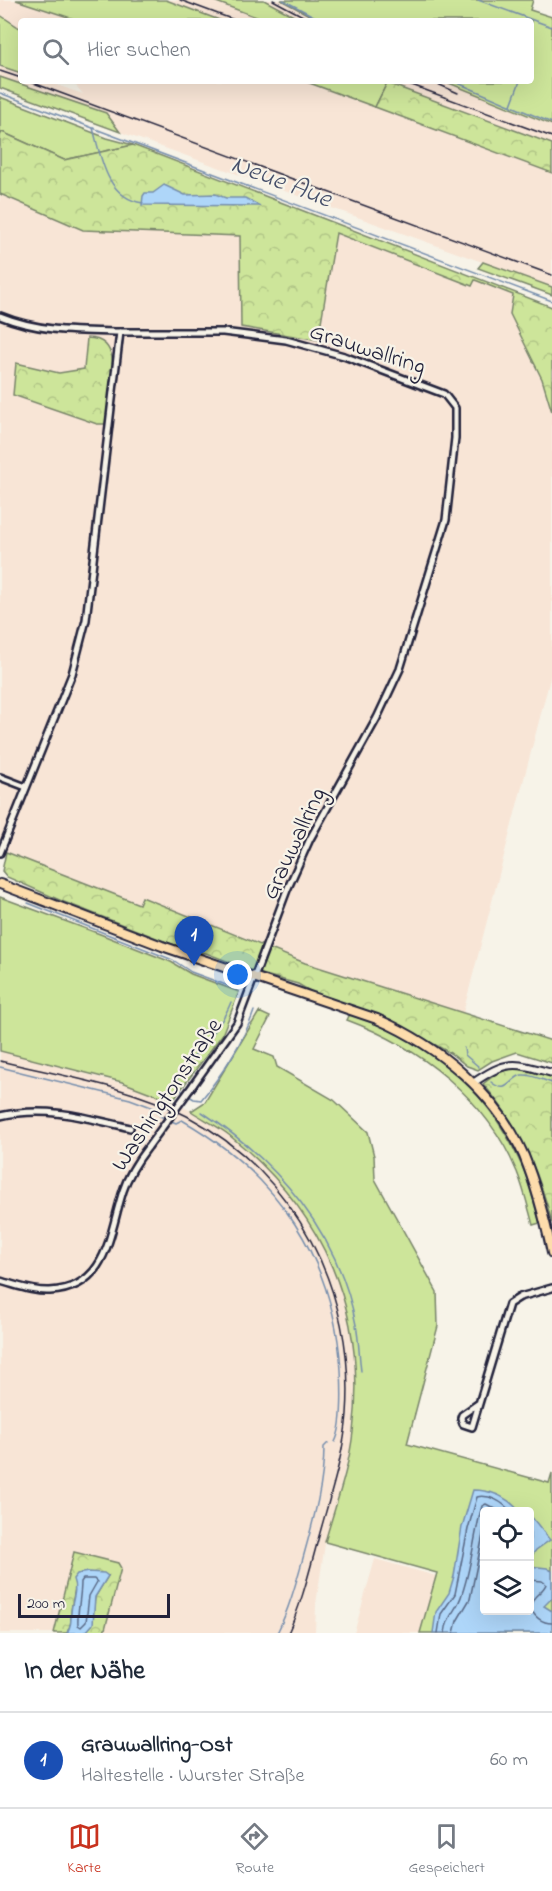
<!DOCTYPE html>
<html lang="de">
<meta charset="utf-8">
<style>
body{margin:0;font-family:"Indie Flower",sans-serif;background:#f2f2f3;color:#1f2937}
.controls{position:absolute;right:18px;bottom:18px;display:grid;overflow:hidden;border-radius:6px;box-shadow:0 6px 24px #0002}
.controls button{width:54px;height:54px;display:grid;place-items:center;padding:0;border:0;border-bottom:2px solid #e0e1e3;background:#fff;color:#1f2937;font:30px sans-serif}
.scale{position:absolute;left:18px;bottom:15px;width:152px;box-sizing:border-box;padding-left:6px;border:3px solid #22223b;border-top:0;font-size:16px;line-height:21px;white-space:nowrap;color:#22223b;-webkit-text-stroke:4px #f7f3e8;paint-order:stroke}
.you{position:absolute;left:238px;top:975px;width:21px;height:21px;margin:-15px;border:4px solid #fff;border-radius:50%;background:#1a73e8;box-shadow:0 0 0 9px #1a73e833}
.badge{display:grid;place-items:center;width:39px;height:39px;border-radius:50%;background:#c8321e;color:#fff;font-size:20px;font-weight:700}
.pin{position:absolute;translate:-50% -50px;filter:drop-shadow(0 2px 3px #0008)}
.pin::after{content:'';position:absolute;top:32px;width:21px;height:18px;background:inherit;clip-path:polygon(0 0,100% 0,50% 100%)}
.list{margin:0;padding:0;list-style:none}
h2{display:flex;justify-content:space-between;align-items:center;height:78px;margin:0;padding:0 24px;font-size:26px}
h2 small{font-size:20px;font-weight:400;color:#747a83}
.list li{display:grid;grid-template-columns:39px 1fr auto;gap:18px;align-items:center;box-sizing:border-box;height:96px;padding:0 24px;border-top:2px solid #e0e1e3}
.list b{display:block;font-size:22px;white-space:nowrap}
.list p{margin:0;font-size:20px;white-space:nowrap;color:#747a83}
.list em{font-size:20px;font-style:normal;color:#747a83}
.icon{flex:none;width:33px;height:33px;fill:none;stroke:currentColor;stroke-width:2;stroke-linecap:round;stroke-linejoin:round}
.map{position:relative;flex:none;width:552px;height:1633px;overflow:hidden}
.search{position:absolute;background:#fff;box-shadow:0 6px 24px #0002;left:18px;right:18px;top:18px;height:66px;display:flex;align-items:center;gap:15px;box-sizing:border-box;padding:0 21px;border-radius:6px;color:#747a83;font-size:22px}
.sheet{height:174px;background:#fff}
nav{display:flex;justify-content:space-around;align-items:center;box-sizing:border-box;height:84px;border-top:2px solid #e0e1e3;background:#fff;font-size:16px;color:#747a83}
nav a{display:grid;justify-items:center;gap:3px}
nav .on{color:#c8321e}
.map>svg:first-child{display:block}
.built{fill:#f8e5d6}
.green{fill:#cde59a;stroke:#78846a;stroke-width:1.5;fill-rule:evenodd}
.forest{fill:url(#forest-crowns);stroke:#78846a;stroke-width:1.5}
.water{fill:#aed6f9;stroke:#768ead;stroke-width:1.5}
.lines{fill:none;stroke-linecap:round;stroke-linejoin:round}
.shore{stroke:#5a6a87;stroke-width:1.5}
.stream{stroke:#768ead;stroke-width:1.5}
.minor-casing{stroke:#22223b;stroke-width:10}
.tertiary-casing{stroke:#22223b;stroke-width:10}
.primary-casing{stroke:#22223b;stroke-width:12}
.minor{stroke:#f7f3e8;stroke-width:5}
.tertiary{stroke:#f7f3e8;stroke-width:6}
.primary{stroke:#fddcac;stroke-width:8}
.rail{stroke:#22223b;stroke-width:1.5}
.minor-bridge-casing{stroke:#22223b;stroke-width:10;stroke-linecap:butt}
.minor-bridge{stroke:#f7f3e8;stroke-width:5}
.labels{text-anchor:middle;stroke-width:4.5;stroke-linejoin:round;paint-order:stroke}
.street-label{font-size:24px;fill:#22223b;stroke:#f7f3e8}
.water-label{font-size:26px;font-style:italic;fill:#454f6a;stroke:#f7f3e8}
</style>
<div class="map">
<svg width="552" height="1633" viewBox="0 0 552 1633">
<defs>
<pattern id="forest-crowns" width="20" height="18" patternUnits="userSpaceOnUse" patternTransform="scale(1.5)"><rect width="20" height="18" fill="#cde59a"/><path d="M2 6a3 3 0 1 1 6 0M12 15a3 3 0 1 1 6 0" fill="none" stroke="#b0c486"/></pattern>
</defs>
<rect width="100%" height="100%" fill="#f7f3e8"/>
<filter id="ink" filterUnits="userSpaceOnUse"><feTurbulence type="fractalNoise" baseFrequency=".0167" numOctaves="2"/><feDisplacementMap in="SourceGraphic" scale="12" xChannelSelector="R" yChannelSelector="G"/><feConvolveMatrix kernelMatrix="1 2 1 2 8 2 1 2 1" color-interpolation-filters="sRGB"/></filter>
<g filter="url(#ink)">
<g class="built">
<path d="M 0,0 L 211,0 L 267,21 L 21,21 L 21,29 L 0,15 Z"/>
<path d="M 264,0 L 281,0 L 320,21 L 303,21 Z"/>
<path d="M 0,66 L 21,73 L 21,81 L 45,81 L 83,94 L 72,81 L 444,81 L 552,125 L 552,287 L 120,132 L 106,113 L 0,77 Z"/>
<path d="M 0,194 L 83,230 L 240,236 L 241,327 L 318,339 L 336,233 L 472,286 L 475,280 L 514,295 L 510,314 L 542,379 L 552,412 L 552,671 L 463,1013 L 305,963 L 143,897 L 140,905 L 0,850 Z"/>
<path d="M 0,1051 L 143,1089 L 163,1096 L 191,1111 L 228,1134 L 259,1161 L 288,1193 L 316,1231 L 333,1266 L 345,1303 L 353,1343 L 356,1384 L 351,1447 L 325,1544 L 316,1604 L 315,1633 L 104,1633 L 121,1568 L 74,1552 L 54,1633 L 0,1633 Z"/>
<path d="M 375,1559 L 436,1576 L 420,1633 L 354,1633 Z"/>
</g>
<g class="green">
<path d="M 16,0 L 166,0 L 222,21 L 80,21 Z"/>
<path d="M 211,0 L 264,0 L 303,21 L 267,21 Z"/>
<path d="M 281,0 L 533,0 L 530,10 L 552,17 L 552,125 L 444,81 L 531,81 L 531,21 L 320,21 Z"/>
<path d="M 0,15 L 21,29 L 21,73 L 0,66 Z"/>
<path d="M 0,77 L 106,113 L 120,132 L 0,88 Z"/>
<path d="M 304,81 L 381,81 L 387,83 L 375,107 Z"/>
<path d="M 0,97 L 107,138 L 133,145 L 64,160 L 2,132 L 0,136 Z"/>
<path d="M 0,897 L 100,934 L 171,962 L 191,974 L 239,992 L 222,1035 L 172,1101 L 122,1082 L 0,1051 Z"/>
<path d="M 259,1012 L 270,1017 L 254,1049 L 274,1057 L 277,1067 L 334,1100 L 368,1132 L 374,1156 L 375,1179 L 437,1292 L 438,1326 L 407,1444 L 549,1483 L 552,1473 L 552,1633 L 420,1633 L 437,1573 L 325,1542 C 335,1506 349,1469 353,1432 C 368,1312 323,1210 229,1135 C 218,1126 203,1119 191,1111 L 205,1102 ZM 484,1512 L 530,1512 L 530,1610 L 484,1610 Z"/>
<path d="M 350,1014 C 429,1041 488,1088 522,1166 C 530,1184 534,1205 540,1223 L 533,1225 C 528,1207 524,1189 517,1172 C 487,1099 420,1047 347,1020 Z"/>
</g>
<g class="forest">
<path d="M 387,83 L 552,144 L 552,173 L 375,107 Z"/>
<path d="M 2,132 L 64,160 L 133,145 L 552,307 L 552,412 L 542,379 L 510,314 L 513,295 L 475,280 L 472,286 L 336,233 L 318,340 L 241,327 L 240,236 L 83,230 L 0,194 L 0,136 Z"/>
<path d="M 483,262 L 552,287 L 552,295 L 478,268 Z"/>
<path d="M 87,338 C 129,338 109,398 105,424 L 97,424 L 13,395 L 16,363 L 59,373 L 84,369 Z"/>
<path d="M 6,852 L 139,904 L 142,897 L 305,963 L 552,1041 L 552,1063 L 517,1052 L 492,1061 L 478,1070 L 467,1066 L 450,1053 L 394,1022 L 320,997 L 298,984 L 258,973 L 206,953 L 190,951 L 64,902 L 7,877 L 2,871 Z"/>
<path d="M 520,1067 L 552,1076 L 552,1223 C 539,1171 519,1124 483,1084 C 496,1073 504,1068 520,1067 Z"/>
<path d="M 74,1552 L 118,1563 L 121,1568 L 104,1633 L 85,1633 L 92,1625 L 95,1597 L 108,1576 L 75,1584 C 75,1594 71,1604 71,1614 C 71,1622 71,1625 67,1633 L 54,1633 Z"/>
</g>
<g class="water">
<path d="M 164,185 L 185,195 L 215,194 L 226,198 L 245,198 L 260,206 L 142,205 L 143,196 L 145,193 L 153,193 Z"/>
<path d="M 473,1490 C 492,1490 507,1497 519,1511 L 484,1512 L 484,1610 L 530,1610 L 530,1566 L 547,1568 L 552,1571 L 552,1598 L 544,1606 L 552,1611 L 552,1633 L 433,1633 L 436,1612 L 449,1593 L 454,1576 L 462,1527 Z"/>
<path d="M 530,1515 L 550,1540 L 536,1550 L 530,1558 Z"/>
<path d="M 88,1572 L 104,1573 L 108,1576 L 95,1597 L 93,1624 L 85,1633 L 67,1633 C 71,1625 71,1622 71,1614 C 71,1601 78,1592 73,1579 L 77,1574 Z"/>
</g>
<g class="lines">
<g class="shore">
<path d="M 83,1579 L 94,1579 L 97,1582 L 89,1596 L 86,1622 L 81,1627 L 78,1625 C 77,1610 81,1597 81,1582 Z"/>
<path d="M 530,1580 L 542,1581 L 546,1584 C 543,1593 531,1595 531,1608 C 534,1617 542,1623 552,1623"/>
<path d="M 438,1633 L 441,1614 L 455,1594 L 468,1529 L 477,1497 C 489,1494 503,1502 511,1512"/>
<path d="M 445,1633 C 447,1615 458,1609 462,1594 C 472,1565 474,1535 482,1506 L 486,1504 L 501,1512"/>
<path d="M 454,1633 L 457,1621 L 470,1599 L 484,1530"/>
</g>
<g class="stream">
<path d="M 283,0 L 323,21"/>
<path d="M 478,0 L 552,27"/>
<path d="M 453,81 L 552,123"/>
<path d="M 0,93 L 552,301"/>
<path d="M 511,105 L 520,81"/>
<path d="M 93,128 C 101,157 106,198 143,203"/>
<path d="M 28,903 L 173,960 L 191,972 L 237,989"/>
<path d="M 464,1048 L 465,1055 L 479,1067"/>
<path d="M 0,1067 L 130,1099 L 154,1108 L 160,1116 L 176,1123 L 182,1120 C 278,1175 334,1259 341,1370 C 342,1389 343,1427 335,1442"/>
<path d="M 491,1082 C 508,1096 509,1078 522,1075 C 531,1074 543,1080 552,1083"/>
<path d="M 185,1093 L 179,1089 L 177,1082 L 178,1076 C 197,1052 220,1030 231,1002"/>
<path d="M 189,1096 L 194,1099 L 201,1100 C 221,1076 244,1041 254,1011"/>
<path d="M 202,1112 C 278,1162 339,1233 356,1325 C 359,1340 359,1356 361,1371"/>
<path d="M 277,1633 C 289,1609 296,1583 303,1558 C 313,1522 324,1484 324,1447 L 328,1443"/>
</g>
<g class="minor-casing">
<g id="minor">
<path d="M 0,316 C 39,332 78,331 120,332"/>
<path d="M 0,777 L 26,787"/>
<path d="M 0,853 L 72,674 L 86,620 L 120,332 L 223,332 L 286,340 L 344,356 L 444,394 L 455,408 L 455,438 L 446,520 L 400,669 L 377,718 L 310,839 L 287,890 L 237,1023 L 193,1085"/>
<path d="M 0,1116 C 47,1106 84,1117 130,1128"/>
<path d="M 0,1281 C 16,1285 33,1292 50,1291 C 108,1288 109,1234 123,1191 C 128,1175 138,1160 148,1147"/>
<path d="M 479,1403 L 462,1415 L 461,1418 L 463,1424 L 472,1427 L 509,1304 L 520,1297 L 552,1288"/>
</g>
</g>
<g class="tertiary-casing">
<path id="tertiary" d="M 473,1083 C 507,1060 513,1062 552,1073"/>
</g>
<g class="primary-casing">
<path id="primary" d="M 0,884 L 162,946 L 377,1019 C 439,1046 497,1094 524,1156 C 537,1188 545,1220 552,1253"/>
</g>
<use href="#minor" class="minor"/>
<use href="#tertiary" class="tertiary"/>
<use href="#primary" class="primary"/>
<g class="rail">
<path d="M 180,0 L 237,21"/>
<path d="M 273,0 L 312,21"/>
<path d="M 0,71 L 21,78"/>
<path d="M 28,81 L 552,275"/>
<path d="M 401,81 L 552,137"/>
<path d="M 431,81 L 458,93"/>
<path d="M 0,1061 C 62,1076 129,1086 187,1116 C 296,1174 356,1293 347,1414 C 344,1453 331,1493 321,1529 C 311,1564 303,1601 288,1633"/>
</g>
<g class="minor-bridge-casing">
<path id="minor-bridge" d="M 148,1147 L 193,1085"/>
</g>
<use href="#minor-bridge" class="minor-bridge"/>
</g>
</g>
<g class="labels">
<g class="street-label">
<text transform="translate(368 348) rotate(18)" y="8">Grauwallring</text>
<text transform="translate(293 843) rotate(-65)" y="8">Grauwallring</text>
<text transform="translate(166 1094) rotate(-56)" y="8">Washingtonstraße</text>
</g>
<g class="water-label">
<text transform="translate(282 180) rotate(21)" y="9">Neue Aue</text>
</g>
</g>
</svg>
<div class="controls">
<button><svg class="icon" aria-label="locate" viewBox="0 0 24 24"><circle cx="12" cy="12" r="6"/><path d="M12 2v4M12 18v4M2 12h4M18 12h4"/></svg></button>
<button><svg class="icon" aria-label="layers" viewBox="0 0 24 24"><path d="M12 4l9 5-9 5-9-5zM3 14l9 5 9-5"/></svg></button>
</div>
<div class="scale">200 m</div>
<div class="you"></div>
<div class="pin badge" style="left:194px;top:966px;background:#1a4fb4">1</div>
<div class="search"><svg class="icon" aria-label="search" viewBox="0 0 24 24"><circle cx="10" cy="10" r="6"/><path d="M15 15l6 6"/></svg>Hier suchen</div>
</div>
<section class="sheet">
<h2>In der Nähe<small></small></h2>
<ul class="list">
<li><span class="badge" style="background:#1a4fb4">1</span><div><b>Grauwallring-Ost</b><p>Haltestelle · Wurster Straße</p></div><em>60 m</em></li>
</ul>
</section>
<nav>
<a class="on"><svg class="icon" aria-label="map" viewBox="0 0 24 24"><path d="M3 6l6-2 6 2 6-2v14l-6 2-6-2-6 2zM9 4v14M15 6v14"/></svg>Karte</a>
<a><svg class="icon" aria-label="directions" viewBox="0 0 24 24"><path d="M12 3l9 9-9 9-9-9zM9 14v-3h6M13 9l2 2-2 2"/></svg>Route</a>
<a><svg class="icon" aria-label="saved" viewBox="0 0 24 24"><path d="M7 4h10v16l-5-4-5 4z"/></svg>Gespeichert</a>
</nav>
